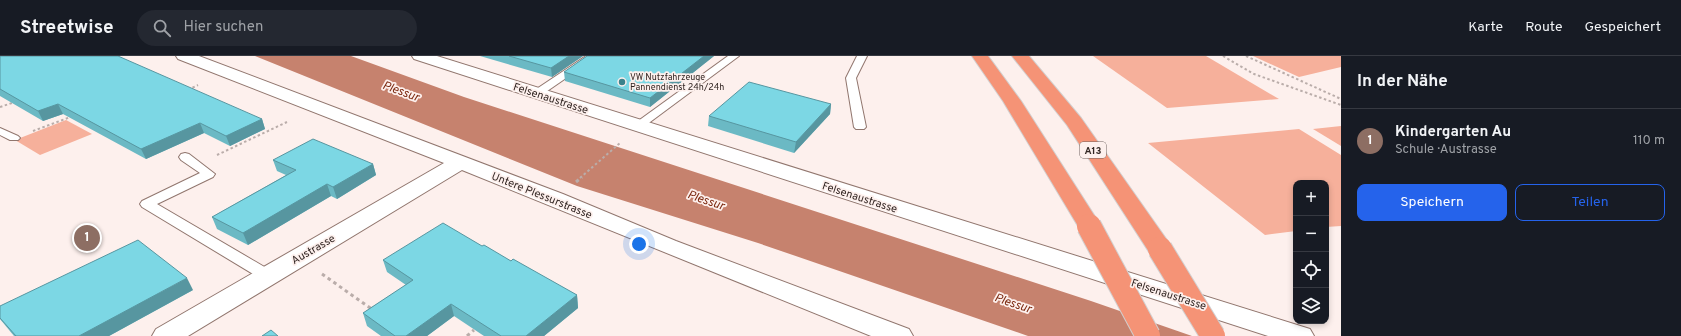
<!DOCTYPE html>
<html lang="de">
<meta charset="utf-8">
<style>
body{margin:0;font-family:Overpass,sans-serif;background:#242831;color:#f1f3f6}
.controls{position:absolute;right:12px;bottom:12px;display:grid;overflow:hidden;border-radius:8px;box-shadow:0 2px 6px #0003}
.controls button{width:36px;height:36px;display:grid;place-items:center;padding:0;border:0;border-bottom:1px solid #363941;background:#171b24;color:#f1f3f6;font:20px sans-serif}
.you{position:absolute;left:639px;top:188px;width:14px;height:14px;margin:-10px;border:3px solid #fff;border-radius:50%;background:#1a73e8;box-shadow:0 0 0 6px #1a73e833}
.badge{display:grid;place-items:center;width:26px;height:26px;border-radius:50%;background:#2563eb;color:#fff;font-size:13px;font-weight:700}
.pin{position:absolute;translate:-50% -50%;border:2px solid #fff;box-shadow:0 1px 4px #0006}
.list{margin:0;padding:0;list-style:none}
h2{display:flex;justify-content:space-between;align-items:center;height:52px;margin:0;padding:0 16px;font-size:17px}
h2 small{font-size:13px;font-weight:400;color:#9ea1a6}
.list li{display:grid;grid-template-columns:26px 1fr auto;gap:12px;align-items:center;box-sizing:border-box;height:64px;padding:0 16px;border-top:1px solid #363941}
.list b{display:block;font-size:15px;white-space:nowrap}
.list p{margin:0;font-size:13px;white-space:nowrap;color:#9ea1a6}
.list em{font-size:13px;font-style:normal;color:#9ea1a6}
.actions{display:flex;gap:8px;padding:12px 16px}
.actions a{flex:1;padding:9px 0;border:1px solid #2563eb;border-radius:8px;text-align:center;font-size:14px;color:#2563eb}
.actions .main{background:#2563eb;color:#fff}
.icon{flex:none;width:22px;height:22px;fill:none;stroke:currentColor;stroke-width:2;stroke-linecap:round;stroke-linejoin:round}
.map{position:relative;flex:none;width:1341px;height:280px;overflow:hidden}
header{display:flex;align-items:center;gap:24px;box-sizing:border-box;height:56px;padding:0 20px;background:#171b24;border-bottom:1px solid #363941}
header strong{font-size:19px}
nav{display:flex;gap:22px;margin-inline-start:auto;font-size:14px}
.search{width:280px;height:36px;background:#242831;display:flex;align-items:center;gap:10px;box-sizing:border-box;padding:0 14px;border-radius:22px;color:#9ea1a6;font-size:15px}
main{display:flex}
aside{flex:1;background:#171b24}
.map>svg:first-child{display:block}
.green{fill:#f6b09b}
.water{fill:#c6826e}
.lines{fill:none;stroke-linecap:round;stroke-linejoin:round}
.service-casing{stroke:#91766e;stroke-width:2}
.minor-casing{stroke:#91766e;stroke-width:2}
.motorway-casing{stroke:#d2cfcf;stroke-width:2}
.path-far1{stroke:#baadaa;stroke-width:2;stroke-dasharray:2.5 2.5;stroke-linecap:butt}
.path{stroke:#baadaa;stroke-width:3;stroke-dasharray:3.5 3.5;stroke-linecap:butt}
.service{fill:#fff;fill-rule:evenodd}
.minor{fill:#fff;fill-rule:evenodd}
.motorway{fill:#f59376;fill-rule:evenodd}
.motorway-bridge-casing{stroke:#d2cfcf;stroke-width:26;stroke-linecap:butt}
.motorway-bridge{stroke:#f59376;stroke-width:24}
.wall{fill:#6bb9c4}
.shaded-wall{fill:#5796a0}
.building{fill:#7cd7e4;stroke:#5796a0}
.poi-dot{fill:#3b828c;stroke:#fdf0ed;stroke-width:1.5}
.labels{text-anchor:middle;stroke-width:3.5;stroke-linejoin:round;paint-order:stroke}
.far-poi-label{font-size:9px;fill:#322623;stroke:#fdf0ed;text-anchor:start}
.shield{fill:#fdf0ed;stroke:#6f6360;stroke-width:1}
.shield-label{font-size:10px;font-weight:bold;fill:#322623}
.street-label{font-size:11px;fill:#322623;stroke:#fdf0ed}
.water-label{font-size:12px;font-style:italic;fill:#7d2b12;stroke:#fdf0ed}
</style>
<header>
<strong>Streetwise</strong>
<div class="search"><svg class="icon" aria-label="search" viewBox="0 0 24 24"><circle cx="10" cy="10" r="6"/><path d="M15 15l6 6"/></svg>Hier suchen</div>
<nav><a>Karte</a><a>Route</a><a>Gespeichert</a></nav>
</header>
<main>
<div class="map">
<svg width="1341" height="280" viewBox="0 0 1341 280">
<rect width="100%" height="100%" fill="#fdf0ed"/>
<g class="green">
<path d="M 1093,0 L 1206,0 L 1279,43 L 1167,52 Z"/>
<path d="M 1253,0 L 1341,0 L 1341,11 L 1299,21 Z"/>
<path d="M 66,64 L 92,78 L 40,99 L 15,84 Z"/>
<path d="M 1341,70 L 1341,90 L 1313,73 Z"/>
<path d="M 1299,73 L 1341,99 L 1341,170 L 1326,171 L 1326,127 L 1296,127 L 1296,175 L 1265,179 L 1148,87 Z"/>
</g>
<path class="water" d="M 255,0 L 351,0 L 464,41 L 1091,245 L 1192,280 L 1028,280 L 758,187 L 577,130 Z"/>
<g class="lines">
<g class="service-casing">
<g id="service">
<path d="M 586,0 L 598,0 L 540,40 L 532,40 L 531,38 L 532,36 Z"/>
<path d="M 728,0 L 739,0 L 642,72 L 634,72 L 632,70 L 634,68 Z"/>
<path d="M 857,0 L 867,0 L 856,22 L 866,71 L 864,73 L 856,73 L 854,71 L 846,22 Z"/>
<path d="M 0,72 L 18,80 L 20,82 L 18,84 L 10,84 L 0,79 Z"/>
<path d="M 185,97 L 189,98 L 215,118 L 213,121 L 157,148 L 273,216 L 275,220 L 273,224 L 268,225 L 263,224 L 142,151 L 140,148 L 142,145 L 200,117 L 181,104 L 179,101 L 181,98 Z"/>
</g>
</g>
<g class="minor-casing">
<g id="minor">
<path d="M 176,0 L 199,0 L 563,138 L 676,185 L 909,273 L 913,280 L 871,280 L 462,114 L 188,280 L 152,280 L 156,273 L 444,107 L 178,3 Z"/>
<path d="M 412,0 L 437,0 L 1310,273 L 1314,280 L 1268,280 L 414,3 Z"/>
</g>
</g>
<g class="motorway-casing">
<g id="motorway">
<path d="M 972,0 L 988,0 L 1021,45 L 1101,170 L 1097,175 L 1089,177 L 1081,175 L 1003,45 Z"/>
<path d="M 1012,0 L 1029,0 L 1081,62 L 1169,187 L 1172,193 L 1169,199 L 1160,201 L 1151,199 L 1067,69 Z"/>
</g>
</g>
<g class="path-far1">
<path d="M 1223,0 L 1254,18 L 1341,49"/>
<path d="M 1246,0 L 1341,43"/>
<path d="M 188,34 L 198,29"/>
<path d="M 0,51 L 15,46"/>
<path d="M 33,75 L 73,60"/>
<path d="M 217,99 L 287,66"/>
<path d="M 580,122 L 620,87"/>
</g>
<g class="path">
<path d="M 576,126 L 582,121"/>
<path d="M 322,218 L 373,254"/>
<path d="M 467,280 L 474,274"/>
</g>
<use href="#service" class="service"/>
<use href="#minor" class="minor"/>
<use href="#motorway" class="motorway"/>
<g class="motorway-bridge-casing">
<g id="motorway-bridge">
<path d="M 1089,170 L 1148,280"/>
<path d="M 1160,193 L 1213,280"/>
</g>
</g>
<use href="#motorway-bridge" class="motorway-bridge"/>
</g>
<g class="wall">
<path d="M 0,0 L 262,63 L 265,73 L 230,90 L 204,77 L 146,103 L 63,58 L 43,65 L 0,40 Z"/>
<path d="M 480,0 L 583,0 L 552,21 Z"/>
<path d="M 587,0 L 714,0 L 650,51 L 565,25 L 564,16 Z"/>
<path d="M 831,48 L 830,58 L 794,97 L 708,70 L 709,60 Z"/>
<path d="M 273,104 L 373,108 L 376,119 L 337,143 L 331,140 L 248,189 L 217,173 L 212,161 L 286,119 L 277,115 Z"/>
<path d="M 482,190 L 511,205 L 577,239 L 578,252 L 544,280 L 484,280 L 454,260 L 427,280 L 381,280 L 367,270 L 363,257 L 406,229 L 387,216 L 383,204 Z"/>
<path d="M 193,234 L 109,280 L 14,280 L 0,263 L 0,250 Z"/>
</g>
<g class="shaded-wall">
<path d="M 569,0 L 583,0 L 552,21 L 551,12 Z"/>
<path d="M 704,0 L 714,0 L 650,51 L 650,42 Z"/>
<path d="M 58,48 L 63,58 L 43,65 L 38,55 Z"/>
<path d="M 831,48 L 830,58 L 794,97 L 796,86 Z"/>
<path d="M 262,63 L 265,73 L 230,90 L 226,80 Z"/>
<path d="M 200,67 L 204,77 L 146,103 L 141,93 Z"/>
<path d="M 373,108 L 376,119 L 337,143 L 333,131 Z"/>
<path d="M 327,128 L 331,140 L 248,189 L 243,177 Z"/>
<path d="M 187,222 L 193,234 L 109,280 L 79,280 Z"/>
<path d="M 577,239 L 578,252 L 544,280 L 526,280 Z"/>
<path d="M 451,248 L 454,260 L 427,280 L 406,280 Z"/>
</g>
<g class="building">
<path d="M 0,0 L 118,0 L 262,63 L 226,80 L 200,67 L 141,93 L 58,48 L 38,55 L 0,33 Z"/>
<path d="M 509,0 L 569,0 L 551,12 Z"/>
<path d="M 587,0 L 704,0 L 650,42 L 564,16 Z"/>
<path d="M 749,26 L 831,48 L 796,86 L 709,60 Z"/>
<path d="M 313,83 L 373,108 L 333,131 L 327,128 L 243,177 L 212,161 L 296,114 L 273,104 Z"/>
<path d="M 443,167 L 482,190 L 484,189 L 511,205 L 513,203 L 577,239 L 526,280 L 501,280 L 451,248 L 406,280 L 395,280 L 363,257 L 413,224 L 383,204 Z"/>
<path d="M 138,184 L 187,222 L 79,280 L 16,280 L 0,262 L 0,250 Z"/>
<path d="M 271,274 L 278,280 L 262,280 Z"/>
</g>
<circle class="poi-dot" cx="622" cy="26" r="4"/>
<g class="labels">
<g class="far-poi-label">
<text x="630" y="24">VW Nutzfahrzeuge<tspan x="630" dy="10">Pannendienst 24h/24h</tspan></text>
</g>
<rect class="shield" x="1080" y="86" width="26" height="16" rx="3"/>
<g class="shield-label">
<text x="1093" y="98">A13</text>
</g>
<g class="street-label">
<text transform="translate(551 42) rotate(18)" y="4">Felsenaustrasse</text>
<text transform="translate(542 139) rotate(22)" y="4">Untere Plessurstrasse</text>
<text transform="translate(860 141) rotate(18)" y="4">Felsenaustrasse</text>
<text transform="translate(313 193) rotate(-30)" y="4">Austrasse</text>
<text transform="translate(1169 238) rotate(18)" y="4">Felsenaustrasse</text>
</g>
<g class="water-label">
<text transform="translate(401 35) rotate(20)" y="4">Plessur</text>
<text transform="translate(706 144) rotate(19)" y="4">Plessur</text>
<text transform="translate(1013 247) rotate(19)" y="4">Plessur</text>
</g>
</g>
</svg>
<div class="controls">
<button>+</button>
<button>−</button>
<button><svg class="icon" aria-label="locate" viewBox="0 0 24 24"><circle cx="12" cy="12" r="6"/><path d="M12 2v4M12 18v4M2 12h4M18 12h4"/></svg></button>
<button><svg class="icon" aria-label="layers" viewBox="0 0 24 24"><path d="M12 4l9 5-9 5-9-5zM3 14l9 5 9-5"/></svg></button>
</div>
<div class="you"></div>
<div class="pin badge" style="left:87px;top:182px;background:#8d6e63">1</div>
</div>
<aside>
<h2>In der Nähe<small></small></h2>
<ul class="list">
<li><span class="badge" style="background:#8d6e63">1</span><div><b>Kindergarten Au</b><p>Schule · Austrasse</p></div><em>110 m</em></li>
</ul>
<div class="actions"><a class="main">Speichern</a><a>Teilen</a></div>
</aside>
</main>
